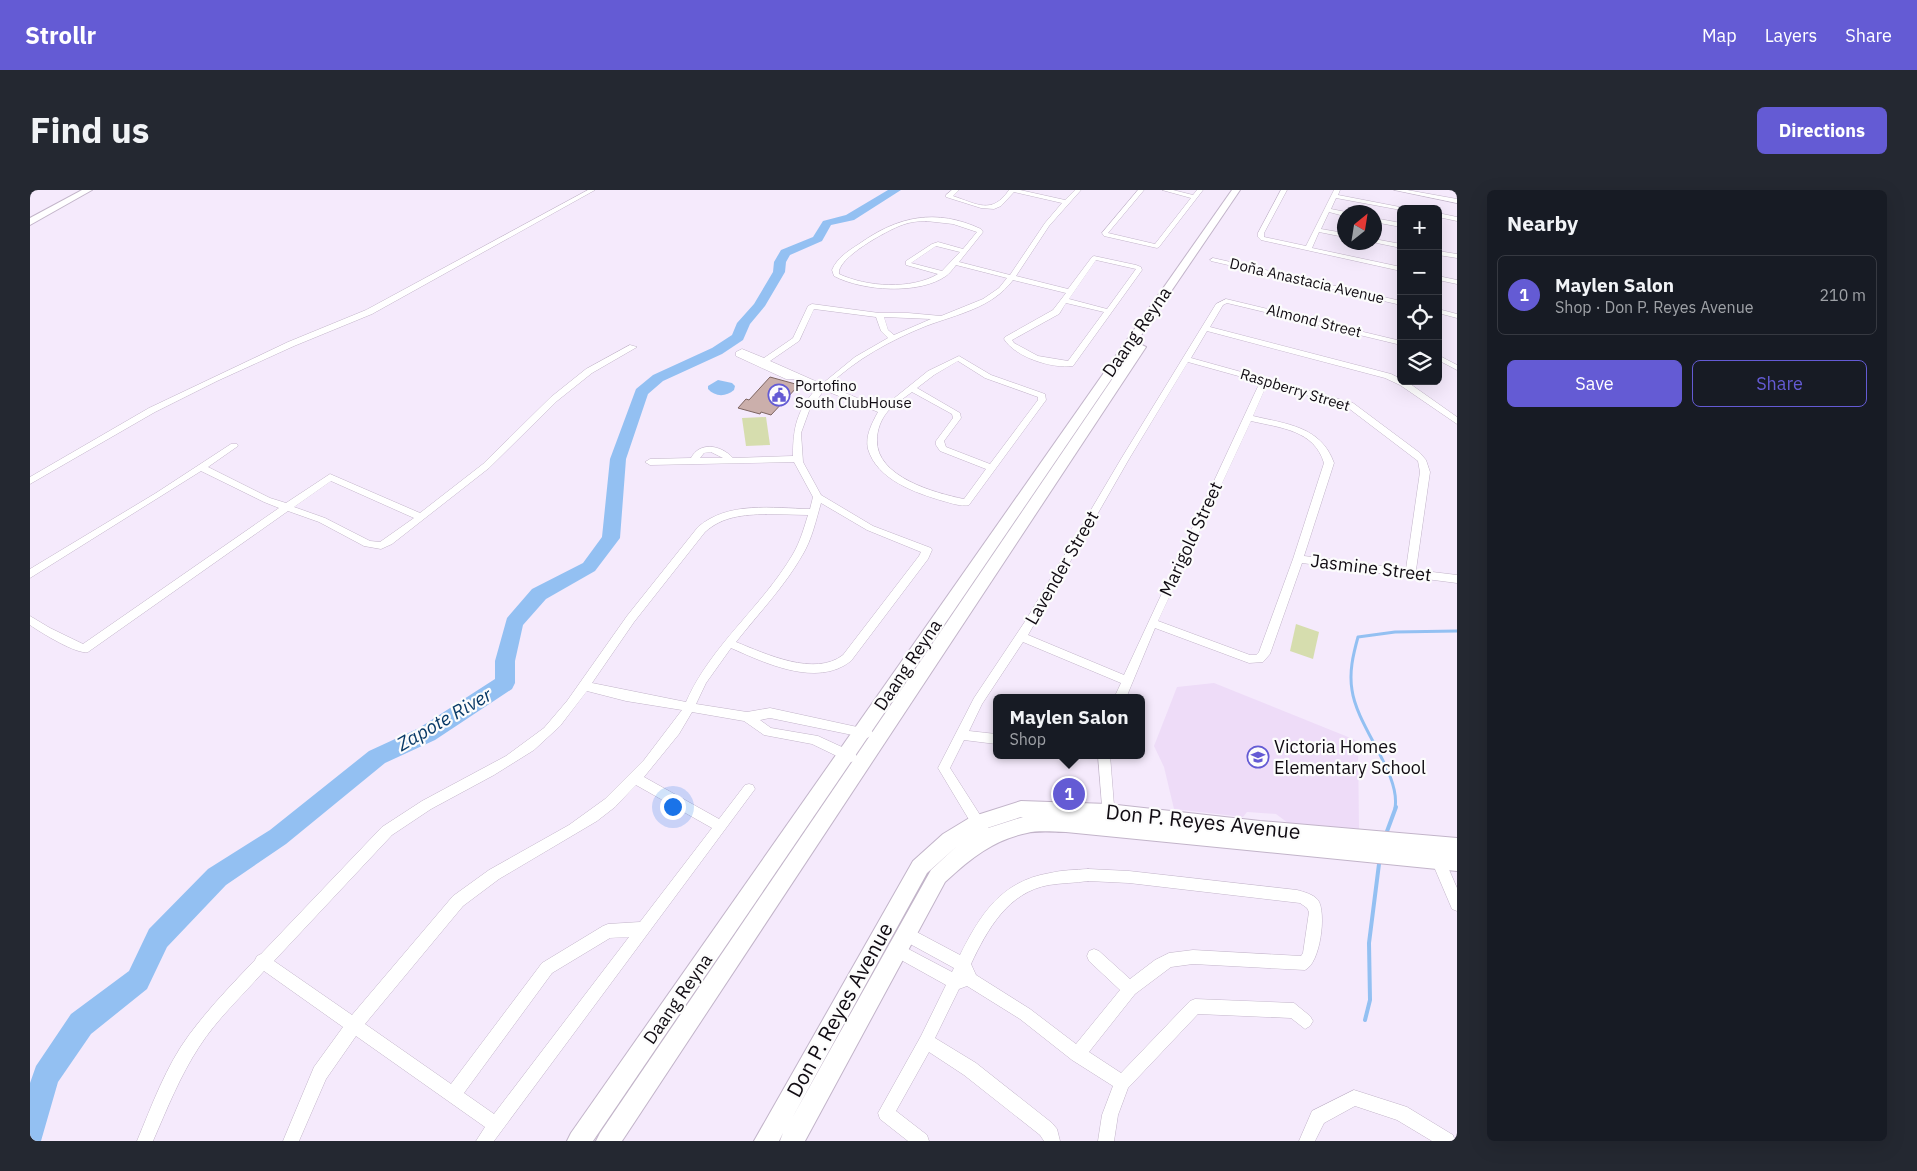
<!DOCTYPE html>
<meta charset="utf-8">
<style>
body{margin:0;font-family:"IBM Plex Sans",sans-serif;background:#242831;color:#f1f3f6}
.controls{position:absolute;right:15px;top:15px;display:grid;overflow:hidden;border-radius:8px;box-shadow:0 5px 20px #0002}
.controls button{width:45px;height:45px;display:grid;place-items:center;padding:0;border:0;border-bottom:1px solid #363941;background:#171b24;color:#f1f3f6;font:25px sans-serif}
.compass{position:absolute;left:1307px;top:15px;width:45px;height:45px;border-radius:50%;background:#171b24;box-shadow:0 5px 20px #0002;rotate:30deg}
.you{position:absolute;left:642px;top:616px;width:18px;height:18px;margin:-12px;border:4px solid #fff;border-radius:50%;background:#1a73e8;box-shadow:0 0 0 8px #1a73e833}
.badge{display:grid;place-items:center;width:32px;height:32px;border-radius:50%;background:#645bd4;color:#fff;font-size:16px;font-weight:700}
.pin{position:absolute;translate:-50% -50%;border:2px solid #fff;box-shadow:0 1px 5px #0006}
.popup{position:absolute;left:963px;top:504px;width:152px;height:65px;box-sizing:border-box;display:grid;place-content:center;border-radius:8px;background:#171b24;filter:drop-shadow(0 1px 4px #0005);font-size:16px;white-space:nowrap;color:#9ea1a6}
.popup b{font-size:19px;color:#f1f3f6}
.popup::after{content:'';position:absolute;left:50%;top:100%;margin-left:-10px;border:10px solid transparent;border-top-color:#171b24}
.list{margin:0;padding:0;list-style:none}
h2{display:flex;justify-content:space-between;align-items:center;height:65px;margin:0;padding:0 20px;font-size:21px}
h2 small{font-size:16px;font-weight:400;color:#9ea1a6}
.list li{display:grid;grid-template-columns:32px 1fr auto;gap:15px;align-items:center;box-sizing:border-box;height:80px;margin:0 10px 10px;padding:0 10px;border:1px solid #363941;border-radius:8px}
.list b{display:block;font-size:19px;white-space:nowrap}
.list p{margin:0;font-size:16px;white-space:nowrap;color:#9ea1a6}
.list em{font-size:16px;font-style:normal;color:#9ea1a6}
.actions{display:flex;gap:10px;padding:15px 20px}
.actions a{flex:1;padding:11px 0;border:1px solid #645bd4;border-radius:8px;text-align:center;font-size:18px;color:#645bd4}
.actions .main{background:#645bd4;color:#fff}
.icon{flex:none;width:28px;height:28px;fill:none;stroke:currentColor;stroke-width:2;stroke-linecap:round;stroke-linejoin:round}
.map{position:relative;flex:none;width:1427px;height:951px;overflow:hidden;border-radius:8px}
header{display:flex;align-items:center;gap:30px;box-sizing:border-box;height:70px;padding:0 25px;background:#645bd4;color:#fff}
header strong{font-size:24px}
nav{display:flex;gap:28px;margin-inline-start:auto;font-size:18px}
.intro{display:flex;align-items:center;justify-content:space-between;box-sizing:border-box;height:120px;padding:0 30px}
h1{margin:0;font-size:35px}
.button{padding:12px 22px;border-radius:8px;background:#645bd4;color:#fff;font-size:18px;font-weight:700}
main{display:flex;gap:30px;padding:0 30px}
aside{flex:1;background:#171b24;border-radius:8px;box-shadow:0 5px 20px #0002}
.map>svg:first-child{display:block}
.built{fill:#eedcf8}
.green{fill:#d6ddae}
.water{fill:#93c0f2}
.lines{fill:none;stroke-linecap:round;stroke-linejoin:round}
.stream-far1{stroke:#93c0f2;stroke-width:3}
.stream{stroke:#93c0f2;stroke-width:4}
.river{fill:#93c0f2;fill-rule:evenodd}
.building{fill:#cbafab;stroke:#7d6561}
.street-casing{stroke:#c2b4c9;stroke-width:1}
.secondary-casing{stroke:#c2b4c9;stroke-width:2}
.street{fill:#fff;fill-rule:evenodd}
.secondary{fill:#fff;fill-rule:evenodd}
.labels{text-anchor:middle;stroke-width:4.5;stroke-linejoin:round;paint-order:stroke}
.far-street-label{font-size:15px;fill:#100b12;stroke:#fcfcfc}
.far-poi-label{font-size:15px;fill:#100b12;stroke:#fcfcfc;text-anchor:start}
.street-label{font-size:18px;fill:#100b12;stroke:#fcfcfc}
.poi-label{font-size:18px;fill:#100b12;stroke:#fcfcfc;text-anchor:start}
.water-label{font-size:19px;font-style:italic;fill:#093a67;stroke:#fcfcfc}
.near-street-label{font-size:21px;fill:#100b12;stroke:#fcfcfc}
</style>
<header>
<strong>Strollr</strong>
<nav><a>Map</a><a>Layers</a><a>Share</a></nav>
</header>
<div class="intro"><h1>Find us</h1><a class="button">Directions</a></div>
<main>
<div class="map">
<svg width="1427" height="951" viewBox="0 0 1427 951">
<rect width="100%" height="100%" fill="#f5eafc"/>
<path class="built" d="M 1184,493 L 1328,551 L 1329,639 L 1258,633 L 1246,624 L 1217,622 L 1213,627 L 1144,619 L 1134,577 L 1124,556 L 1147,497 Z"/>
<g class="green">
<path d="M 736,227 L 740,255 L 716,256 L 712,228 Z"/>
<path d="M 1266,434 L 1289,442 L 1283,469 L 1260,461 Z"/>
</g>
<path class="water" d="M 688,190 L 702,193 L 705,196 L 704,200 C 696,207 685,207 678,199 L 678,196 Z"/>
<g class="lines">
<path class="stream-far1" d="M 1365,618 C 1371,584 1327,537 1322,500 C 1319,482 1323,465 1328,447 L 1365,442 L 1427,441"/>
<g class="stream">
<path d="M 1356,644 L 1366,617"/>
<path d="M 1335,830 L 1340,810 L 1339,753 L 1349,674"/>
</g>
<path class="river" d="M 858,0 L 871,0 L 824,30 L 801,35 L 792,51 L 760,65 L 756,72 L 755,82 L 735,116 L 720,134 L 713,150 L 692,164 L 633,191 L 618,204 L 596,269 L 590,348 L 565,381 L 516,409 L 493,435 L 485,471 L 485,493 L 482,499 L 405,550 L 355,573 L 256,654 L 196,695 L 137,757 L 117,799 L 61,844 L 28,892 L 11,951 L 0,951 L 0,893 L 6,876 L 41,824 L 99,781 L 119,739 L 178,679 L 240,640 L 339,561 L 389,538 L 465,489 L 465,471 L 477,428 L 502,399 L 553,373 L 572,347 L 580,269 L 606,199 L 623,185 L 682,158 L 702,145 L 707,133 L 724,114 L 743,82 L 744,72 L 751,60 L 783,47 L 793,31 L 816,25 Z"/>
</g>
<path class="building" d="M 740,187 L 769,195 L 741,225 L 731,222 L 730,224 L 708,218 L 716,209 L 719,210 Z"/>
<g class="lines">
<g class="street-casing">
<g id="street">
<path d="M 558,0 L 565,0 L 342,124 L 264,156 L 187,191 L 125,222 L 0,294 L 0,287 L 119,218 L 258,152 L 336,120 Z"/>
<path d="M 922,0 L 929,0 L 923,6 C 947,14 962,25 979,0 L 990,0 L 1035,10 L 1045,0 L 1051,0 L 1019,36 L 986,86 L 1038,99 L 1062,67 L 1064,66 L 1106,75 L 1111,77 L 1112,80 L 1043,176 C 1022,179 985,167 974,149 L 975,147 L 1023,120 L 1036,103 L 983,90 C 962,118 928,124 896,136 C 861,150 826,169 798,196 L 852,218 L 898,181 L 929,166 L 961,185 L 1015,204 L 1016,210 L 939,315 C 931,317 921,313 913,311 C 886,303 847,290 838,259 C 835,246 842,233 848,222 L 794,200 L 779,221 L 771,243 L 773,272 L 791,305 L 843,336 L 901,358 L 902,360 L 898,369 L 821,471 C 787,498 735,473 701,458 L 676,493 L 666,514 L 717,522 L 740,518 L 841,540 L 843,543 L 841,546 L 837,548 L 740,528 L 730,530 L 741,538 L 788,546 L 825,563 L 827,567 L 825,571 L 821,572 L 817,571 L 782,554 L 734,545 L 714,531 L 662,522 L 649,544 L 614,587 L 689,629 L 715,595 L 719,594 L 723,595 L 725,599 L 464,951 L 446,951 L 455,937 L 326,846 L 296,889 L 269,951 L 253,951 L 284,877 L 313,837 L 234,781 C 212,806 187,829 169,857 C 150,886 137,919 123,951 L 107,951 C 122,915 136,876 159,845 C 179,818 202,794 225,770 L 227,766 L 231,764 L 352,637 L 392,611 L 476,566 L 514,538 L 537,511 L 597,426 L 668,337 C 698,311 743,318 780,319 L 783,307 L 764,272 L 620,275 L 615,272 L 620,269 L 661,268 C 670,251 691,255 703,268 L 763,266 C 763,237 767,220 787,198 L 766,189 L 756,189 L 706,166 L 706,162 L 712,159 L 734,168 L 763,148 L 778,116 L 782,114 L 849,123 L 878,123 L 911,126 L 953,109 L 969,98 L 977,88 L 926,75 C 923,79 919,84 916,86 C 889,105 832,101 804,86 L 802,80 C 807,68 818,61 829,54 C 868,26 906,18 951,39 L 953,42 L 929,72 L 980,85 L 1015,33 L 1032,13 L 984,2 L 971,16 L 964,19 L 951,18 L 916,7 L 916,5 ZM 896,31 L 923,34 L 947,42 L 933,59 L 908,52 L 902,54 L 876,71 L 876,75 L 908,84 C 881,100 837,97 809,84 C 806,68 858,40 872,35 C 880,32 888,31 896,31 ZM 906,56 L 930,62 L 912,81 L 881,73 ZM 1066,70 L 1106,79 L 1077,119 L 1039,109 ZM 1036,113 L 1074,122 L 1038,171 L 1008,166 L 984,153 L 982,150 L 1029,124 ZM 784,119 L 846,127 L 851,141 L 858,148 L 825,167 L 792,194 L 740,171 L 769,151 ZM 854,127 L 901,129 L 864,145 L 858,140 ZM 928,171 L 955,188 L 1008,207 L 1008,210 L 960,274 L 916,257 L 914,251 L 931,228 L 930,223 L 887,198 L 904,185 ZM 882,202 L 922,224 L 923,228 L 906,251 L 906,255 L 910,261 L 956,279 L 934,309 C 905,303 846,287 847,250 C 847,240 851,229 858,221 C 865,214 874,208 882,202 ZM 681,262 L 693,268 L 670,268 L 674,263 ZM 791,313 L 837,340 L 891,362 L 889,366 L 813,465 C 785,487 736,464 706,452 C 729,423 755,396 773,364 C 782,349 786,330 791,313 ZM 736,324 L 778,325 C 774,338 770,352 763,364 C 732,417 681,455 656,512 L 562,493 L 604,432 L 675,342 C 693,326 713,325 736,324 ZM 557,501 L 596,511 L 652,520 L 614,570 L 575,609 L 539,635 L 459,680 L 423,706 L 322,825 L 244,771 L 362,645 L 401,619 L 464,585 L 504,560 L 530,536 ZM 606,595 L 682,638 L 610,732 L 578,734 L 573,736 L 512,773 L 421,894 L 335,834 L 433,716 L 469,689 L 567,631 L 585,617 ZM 599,747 L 464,924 L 434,903 L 522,783 L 580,748 Z"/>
<path d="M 1108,0 L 1114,0 L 1078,43 L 1125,54 L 1161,8 L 1132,0 L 1143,0 L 1163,5 L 1167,0 L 1173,0 L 1129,57 L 1127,58 L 1074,46 L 1072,43 Z"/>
<path d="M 1251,0 L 1257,0 L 1234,43 L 1234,47 L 1276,56 L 1304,0 L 1310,0 L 1308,5 L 1375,18 L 1371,19 L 1371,20 L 1306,8 L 1301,19 L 1316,22 L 1314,26 L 1299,22 L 1291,39 L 1314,43 L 1314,47 L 1289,42 L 1282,58 L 1371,77 L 1371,81 L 1231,50 L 1228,47 L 1228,43 Z"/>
<path d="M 1364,0 L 1377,0 L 1427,9 L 1427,13 Z"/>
<path d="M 1408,23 L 1427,27 L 1427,31 L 1408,27 Z"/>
<path d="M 1344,28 L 1371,33 L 1371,37 L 1344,32 Z"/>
<path d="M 1344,49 L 1371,54 L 1371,58 L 1342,52 L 1344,52 Z"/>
<path d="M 1408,61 L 1427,64 L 1427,68 L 1408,65 Z"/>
<path d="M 1183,68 L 1371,111 L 1371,115 L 1181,71 L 1180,70 Z"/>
<path d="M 1408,86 L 1427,90 L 1427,94 L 1408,90 Z"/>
<path d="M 1196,109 L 1371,151 L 1371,155 L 1197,113 L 1193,115 L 1180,137 L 1361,184 L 1371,189 L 1371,191 L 1376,191 L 1427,227 L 1427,234 L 1370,195 L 1355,188 L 1177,141 L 1161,168 L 1323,213 L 1390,263 L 1396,270 L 1400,282 L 1386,380 L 1427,385 L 1427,393 L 1272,373 L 1240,464 L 1233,472 L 1219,473 L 1125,438 L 1096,508 L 1084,508 L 1091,493 L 993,452 L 952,514 L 939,541 L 966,544 L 966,554 L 934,550 L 920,578 L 959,639 L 957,643 L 952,645 L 947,643 L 908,578 L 944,508 L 996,430 L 1091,269 L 1186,114 ZM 1158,172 L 1230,192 L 1094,485 L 998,445 L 1099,269 ZM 1237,194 L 1317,217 L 1388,271 L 1390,282 L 1376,379 L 1274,366 L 1304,273 C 1291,236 1256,234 1223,226 ZM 1221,231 C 1251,238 1284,240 1294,273 L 1263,369 L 1229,462 L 1226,465 L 1220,465 L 1128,431 Z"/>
<path d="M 1408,119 L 1427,124 L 1427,128 L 1408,123 Z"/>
<path d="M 600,155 L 607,157 L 562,183 L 527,211 L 459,278 L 362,354 L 351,359 L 334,356 L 289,332 L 258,321 L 58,462 C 47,465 10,442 0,435 L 0,426 L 20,438 L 53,454 L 249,318 L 234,312 L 171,281 L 0,388 L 0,379 L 126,303 L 201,254 L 207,254 L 208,256 L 178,277 L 240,308 L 256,313 L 300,284 L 390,323 L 453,274 L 521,207 L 556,179 ZM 301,291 L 384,328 L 350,352 L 340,351 L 295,328 L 264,317 Z"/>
<path d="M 1408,165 L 1427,175 L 1427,180 L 1408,170 Z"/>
<path d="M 1068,565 L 1080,565 L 1085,628 L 1084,632 L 1079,634 L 1074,632 L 1073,628 Z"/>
<path d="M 1406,659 L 1411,661 L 1427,698 L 1427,721 L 1422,719 L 1399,665 L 1401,661 Z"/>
<path d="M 1058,679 L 1099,681 L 1267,700 C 1274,702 1283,704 1288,710 C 1297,723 1290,774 1275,780 L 1163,774 L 1141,777 L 1105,804 L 1059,862 L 1091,883 L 1160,811 L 1165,809 L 1264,813 L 1280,826 L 1283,831 L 1280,836 L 1275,839 L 1261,828 L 1168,824 L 1098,898 L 1088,925 L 1084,951 L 1068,951 L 1072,925 L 1083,896 L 1042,870 L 990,829 L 937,796 L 929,799 L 905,848 L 946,873 L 1022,933 L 1027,939 L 1030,951 L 1014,951 L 1010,945 L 934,885 L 899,862 L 866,921 L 897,945 L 899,951 L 878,951 L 850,929 L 848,923 L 891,846 L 916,795 L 862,765 L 860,760 L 862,755 L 867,753 L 922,782 L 924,778 L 871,749 L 869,744 L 871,739 L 876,737 L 881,739 L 930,765 C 950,725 971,691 1020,683 C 1032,680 1045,680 1058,679 ZM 1058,691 L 1099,693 L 1270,713 L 1277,718 L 1279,722 L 1273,763 L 1271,766 L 1163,760 L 1139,763 L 1125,770 L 1100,789 L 1069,761 L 1064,759 L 1059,761 L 1057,766 L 1059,771 L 1090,800 L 1046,854 L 1000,819 L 946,785 L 941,774 C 957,740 978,702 1019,695 C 1032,693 1045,693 1058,691 Z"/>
<path d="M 1324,900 L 1377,917 L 1423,945 L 1425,951 L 1402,951 L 1367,930 L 1325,916 L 1294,933 L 1285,951 L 1269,951 L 1282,921 Z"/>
</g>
</g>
<g class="secondary-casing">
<g id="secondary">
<path d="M 52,0 L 62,0 L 0,35 L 0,28 Z"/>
<path d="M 1202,0 L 1210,0 L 563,951 L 537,951 L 541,943 Z"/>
<path d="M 1110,154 L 1116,157 L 592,951 L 566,951 L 570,943 L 1104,157 Z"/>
<path d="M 991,611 L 1078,614 L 1230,631 L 1427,648 L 1427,681 L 1036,642 C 1024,642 1009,640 997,643 C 963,650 940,669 915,692 L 775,951 L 750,951 L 753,943 L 749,951 L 724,951 L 883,671 L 913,644 L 941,627 ZM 991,627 L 993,627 L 952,640 L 954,639 ZM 927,656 L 901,680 L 761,930 L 897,683 Z"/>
</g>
</g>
<use href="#street" class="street"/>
<use href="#secondary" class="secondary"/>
</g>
<defs>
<g id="civic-ring" transform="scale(1.125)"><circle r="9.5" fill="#fcfcfc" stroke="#645bd4" stroke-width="1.5"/><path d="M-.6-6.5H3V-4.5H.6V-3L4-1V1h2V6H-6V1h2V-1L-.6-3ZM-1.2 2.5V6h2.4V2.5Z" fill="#645bd4"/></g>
<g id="school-ring" transform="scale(1.125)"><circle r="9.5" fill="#fcfcfc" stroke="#645bd4" stroke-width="1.5"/><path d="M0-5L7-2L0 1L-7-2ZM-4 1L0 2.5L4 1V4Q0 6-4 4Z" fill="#645bd4"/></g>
</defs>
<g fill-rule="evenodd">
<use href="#civic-ring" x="749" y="205"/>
<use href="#school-ring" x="1228" y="567"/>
</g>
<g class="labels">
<g class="far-street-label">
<text transform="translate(1277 91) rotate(13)" y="5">Doña Anastacia Avenue</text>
<text transform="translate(1284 131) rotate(14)" y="5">Almond Street</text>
<text transform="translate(1265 200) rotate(17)" y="5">Raspberry Street</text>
</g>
<g class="far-poi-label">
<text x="765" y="201">Portofino<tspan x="765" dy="17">South ClubHouse</tspan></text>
</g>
<g class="street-label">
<text transform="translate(1107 142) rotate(-55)" y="6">Daang Reyna</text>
<text transform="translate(1161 349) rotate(-65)" y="6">Marigold Street</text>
<text transform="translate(1032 378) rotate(-60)" y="6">Lavender Street</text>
<text transform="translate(1341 378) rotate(7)" y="6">Jasmine Street</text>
<text transform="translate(878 475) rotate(-56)" y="6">Daang Reyna</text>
<text transform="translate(648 809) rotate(-55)" y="6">Daang Reyna</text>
</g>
<g class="poi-label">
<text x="1244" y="563">Victoria Homes<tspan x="1244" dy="21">Elementary School</tspan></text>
</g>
<g class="water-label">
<text transform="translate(414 529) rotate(-30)" y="7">Zapote River</text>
</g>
<g class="near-street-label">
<text transform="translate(1173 632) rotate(6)" y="7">Don P. Reyes Avenue</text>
<text transform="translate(810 820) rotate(-61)" y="7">Don P. Reyes Avenue</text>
</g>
</g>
</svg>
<div class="controls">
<button>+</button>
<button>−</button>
<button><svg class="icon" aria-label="locate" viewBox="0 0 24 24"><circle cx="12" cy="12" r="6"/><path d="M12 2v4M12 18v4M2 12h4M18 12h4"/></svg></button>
<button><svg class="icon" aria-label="layers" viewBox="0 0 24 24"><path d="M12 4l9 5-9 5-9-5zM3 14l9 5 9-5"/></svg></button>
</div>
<svg class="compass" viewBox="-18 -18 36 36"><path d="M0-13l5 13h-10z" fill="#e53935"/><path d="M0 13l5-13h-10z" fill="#9ea1a6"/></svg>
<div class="you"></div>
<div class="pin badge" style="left:1039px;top:604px">1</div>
<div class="popup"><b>Maylen Salon</b>Shop</div>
</div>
<aside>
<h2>Nearby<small></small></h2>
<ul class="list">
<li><span class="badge">1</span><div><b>Maylen Salon</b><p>Shop · Don P. Reyes Avenue</p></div><em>210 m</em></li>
</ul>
<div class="actions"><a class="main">Save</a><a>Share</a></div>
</aside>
</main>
